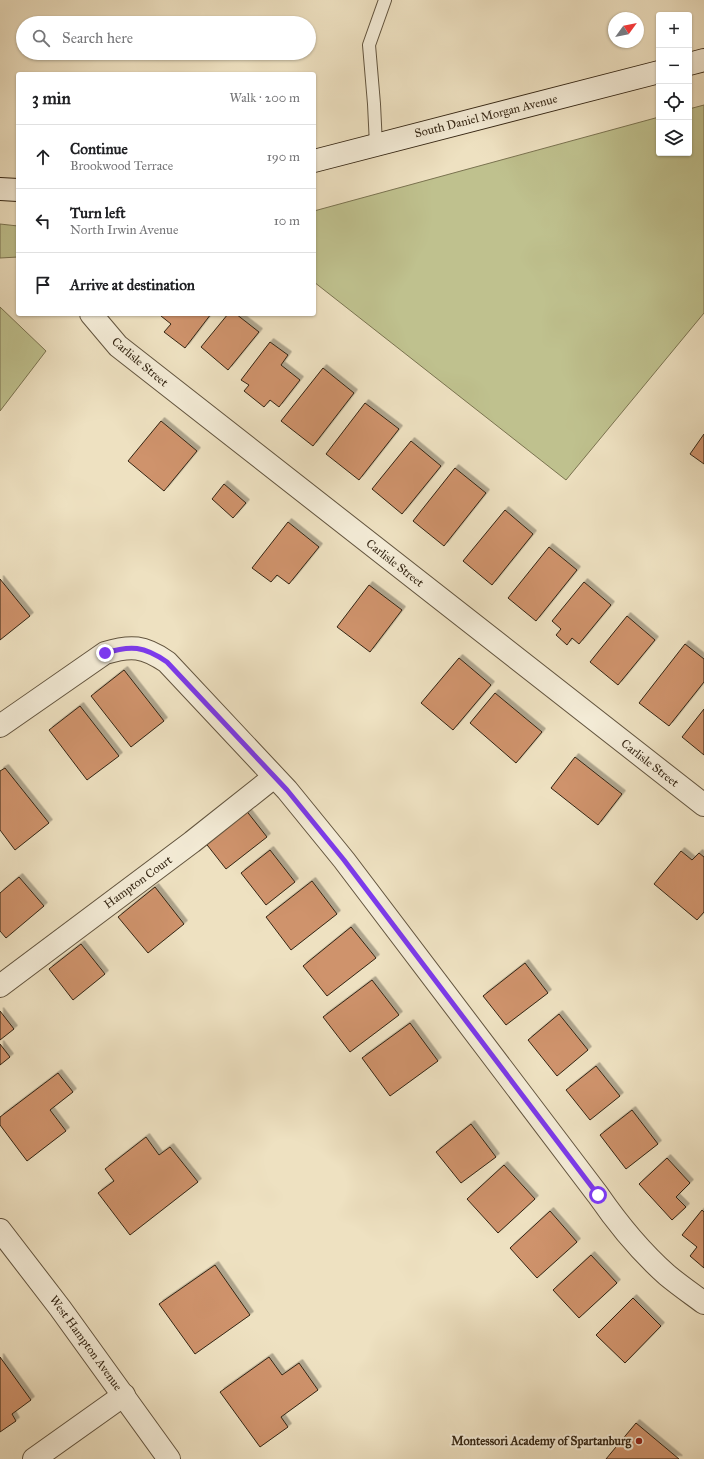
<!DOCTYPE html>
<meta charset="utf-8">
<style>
body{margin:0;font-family:"IM FELL Great Primer",serif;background:#f6f6f6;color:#202124}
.controls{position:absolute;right:12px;top:12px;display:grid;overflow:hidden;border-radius:4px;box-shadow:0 1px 3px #0004}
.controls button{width:36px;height:36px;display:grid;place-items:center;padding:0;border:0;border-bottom:1px solid #e0e0e0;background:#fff;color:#202124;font:20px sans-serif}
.compass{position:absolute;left:608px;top:12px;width:36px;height:36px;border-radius:50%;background:#fff;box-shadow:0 1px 3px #0004;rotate:57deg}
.stop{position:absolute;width:12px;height:12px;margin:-9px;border:3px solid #7c3aed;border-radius:50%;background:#fff}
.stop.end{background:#7c3aed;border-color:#fff;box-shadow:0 1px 4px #0008}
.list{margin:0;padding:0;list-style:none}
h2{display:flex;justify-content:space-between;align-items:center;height:52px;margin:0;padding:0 16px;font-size:17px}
h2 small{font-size:13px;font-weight:400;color:#757577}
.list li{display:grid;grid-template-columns:26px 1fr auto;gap:12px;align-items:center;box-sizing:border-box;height:64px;padding:0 16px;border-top:1px solid #e0e0e0}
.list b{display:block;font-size:15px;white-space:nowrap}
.list p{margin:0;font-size:13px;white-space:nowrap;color:#757577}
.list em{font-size:13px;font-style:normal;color:#757577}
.icon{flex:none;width:22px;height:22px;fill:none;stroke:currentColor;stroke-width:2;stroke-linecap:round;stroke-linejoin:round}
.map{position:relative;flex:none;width:704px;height:1459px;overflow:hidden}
.search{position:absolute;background:#fff;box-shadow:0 1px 3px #0004;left:16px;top:16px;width:300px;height:44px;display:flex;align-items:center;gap:10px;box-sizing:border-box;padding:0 14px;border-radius:22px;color:#757577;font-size:15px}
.panel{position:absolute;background:#fff;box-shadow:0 1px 3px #0004;left:16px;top:72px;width:300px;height:244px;border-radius:4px}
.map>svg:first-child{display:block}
.green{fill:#bfc18e;stroke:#7a7350}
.building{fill:#cf936c;stroke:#342513;filter:url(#shadow)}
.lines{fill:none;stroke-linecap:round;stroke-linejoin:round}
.service-casing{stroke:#62543e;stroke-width:14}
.minor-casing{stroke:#62543e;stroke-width:24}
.secondary-casing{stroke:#342513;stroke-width:24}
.service{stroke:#f4ecd7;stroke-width:12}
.minor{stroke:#f4ecd7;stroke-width:22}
.secondary{stroke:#f4ecd7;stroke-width:22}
.route{stroke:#7c3aed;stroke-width:5}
.poi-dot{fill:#8f2418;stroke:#f4ecd7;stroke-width:1.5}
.labels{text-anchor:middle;stroke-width:4;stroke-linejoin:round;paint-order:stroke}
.street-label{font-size:12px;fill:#342513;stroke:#f4ecd7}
.poi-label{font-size:12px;font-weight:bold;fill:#342513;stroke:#f4ecd7;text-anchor:end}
</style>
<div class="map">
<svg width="704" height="1459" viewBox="0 0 704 1459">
<defs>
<filter id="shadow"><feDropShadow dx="3.5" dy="-3.5" stdDeviation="0" flood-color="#0004"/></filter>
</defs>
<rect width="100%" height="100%" fill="#eee1c1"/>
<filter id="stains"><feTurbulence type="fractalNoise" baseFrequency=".005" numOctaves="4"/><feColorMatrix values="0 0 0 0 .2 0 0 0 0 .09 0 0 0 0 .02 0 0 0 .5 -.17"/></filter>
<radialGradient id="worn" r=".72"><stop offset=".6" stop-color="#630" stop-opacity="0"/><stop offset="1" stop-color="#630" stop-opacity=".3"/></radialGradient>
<g class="green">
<path d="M 704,105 L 704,313 L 566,480 L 314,282 L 314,211 L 659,117 L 659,153 L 689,153 L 689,109 Z"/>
<path d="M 0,224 L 18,226 L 18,257 L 0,258 Z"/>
<path d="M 0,307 L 46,351 L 0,411 Z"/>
</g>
<g class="building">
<path d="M 162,314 L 211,314 L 185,348 L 164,332 L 171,324 L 161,316 Z"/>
<path d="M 228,314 L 236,314 L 259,332 L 228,370 L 201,347 Z"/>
<path d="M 270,342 L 288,355 L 281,365 L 300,380 L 279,407 L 270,400 L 264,407 L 244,391 L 249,385 L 241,380 Z"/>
<path d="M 323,368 L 354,393 L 313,446 L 281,421 Z"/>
<path d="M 365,403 L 399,429 L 359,480 L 326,454 Z"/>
<path d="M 161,421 L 197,451 L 164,491 L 128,461 Z"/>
<path d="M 704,434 L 704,464 L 690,454 Z"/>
<path d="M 411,441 L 441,466 L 402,514 L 372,489 Z"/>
<path d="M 455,468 L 486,493 L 444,546 L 413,521 Z"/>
<path d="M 224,484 L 246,503 L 233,518 L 212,499 Z"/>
<path d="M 505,510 L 533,534 L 492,585 L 463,561 Z"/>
<path d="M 288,522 L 319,547 L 289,584 L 277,575 L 271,582 L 252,568 Z"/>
<path d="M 549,547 L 577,570 L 536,621 L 508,598 Z"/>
<path d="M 0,579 L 30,616 L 0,640 Z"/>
<path d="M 584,582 L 611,605 L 579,644 L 572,638 L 567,645 L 556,635 L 561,629 L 552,621 Z"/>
<path d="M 369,585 L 402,610 L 370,652 L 337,627 Z"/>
<path d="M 627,616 L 655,640 L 618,685 L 590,662 Z"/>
<path d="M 685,644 L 704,659 L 704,682 L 669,726 L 639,703 Z"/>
<path d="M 459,658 L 491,685 L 453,730 L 421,703 Z"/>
<path d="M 124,670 L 164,721 L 131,747 L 91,696 Z"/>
<path d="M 495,693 L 542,732 L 516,763 L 470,723 Z"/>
<path d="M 80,706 L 119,756 L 87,780 L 49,730 Z"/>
<path d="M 704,709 L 704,755 L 682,737 Z"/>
<path d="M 575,757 L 622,794 L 598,825 L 551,788 Z"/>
<path d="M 5,768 L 49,823 L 15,850 L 0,830 L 0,771 Z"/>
<path d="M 245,809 L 267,837 L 226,869 L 204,841 Z"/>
<path d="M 270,850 L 295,882 L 266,905 L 241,873 Z"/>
<path d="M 681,851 L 692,860 L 699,853 L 704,857 L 704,912 L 697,920 L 654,884 Z"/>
<path d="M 19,877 L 44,906 L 6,938 L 0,931 L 0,893 Z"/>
<path d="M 312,881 L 337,914 L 291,950 L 266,917 Z"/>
<path d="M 155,887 L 184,924 L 148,953 L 118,917 Z"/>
<path d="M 351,927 L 376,958 L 327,996 L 303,966 Z"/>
<path d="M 81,944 L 105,974 L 73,1000 L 49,969 Z"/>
<path d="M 525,963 L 548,993 L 506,1025 L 483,996 Z"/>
<path d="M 372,980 L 399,1015 L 350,1052 L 323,1017 Z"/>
<path d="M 0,1011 L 14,1029 L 0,1040 Z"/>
<path d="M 559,1014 L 588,1050 L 557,1076 L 528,1040 Z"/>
<path d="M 410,1023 L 438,1061 L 390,1096 L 362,1058 Z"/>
<path d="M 0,1044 L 10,1057 L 0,1065 Z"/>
<path d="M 596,1066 L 620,1096 L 590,1120 L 566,1090 Z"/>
<path d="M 58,1073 L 73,1092 L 50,1110 L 66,1131 L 27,1161 L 0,1125 L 0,1117 Z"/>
<path d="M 632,1110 L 658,1144 L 626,1169 L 600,1135 Z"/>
<path d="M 471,1124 L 496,1157 L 461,1183 L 436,1152 Z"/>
<path d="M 146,1137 L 159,1155 L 170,1147 L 198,1182 L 130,1235 L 98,1193 L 114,1181 L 105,1169 Z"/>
<path d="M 667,1158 L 690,1183 L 676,1197 L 686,1207 L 672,1220 L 639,1184 Z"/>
<path d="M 504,1165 L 535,1199 L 498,1233 L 467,1199 Z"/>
<path d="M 702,1210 L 704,1212 L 704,1268 L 690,1256 L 697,1247 L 682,1235 Z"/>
<path d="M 550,1211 L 577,1242 L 537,1278 L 510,1248 Z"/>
<path d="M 591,1255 L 617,1283 L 579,1318 L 553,1290 Z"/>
<path d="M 215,1265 L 250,1315 L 195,1354 L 159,1304 Z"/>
<path d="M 633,1298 L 661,1326 L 625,1363 L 596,1335 Z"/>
<path d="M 0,1357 L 31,1400 L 12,1414 L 16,1421 L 0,1432 Z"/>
<path d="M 269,1357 L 282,1375 L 299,1363 L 318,1390 L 281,1417 L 288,1427 L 260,1447 L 220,1392 Z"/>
<path d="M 636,1423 L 679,1459 L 606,1459 Z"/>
</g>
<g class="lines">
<g class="service-casing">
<path id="service" d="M 376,145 L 374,104 L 369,45 L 385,0"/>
</g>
<g class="minor-casing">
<g id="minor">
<path d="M 91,314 L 118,346 L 704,805"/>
<path d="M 0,726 L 105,653 C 131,645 144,646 167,662 L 287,790 L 344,860 L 598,1195 C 618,1224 640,1251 667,1275 C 679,1285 692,1294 704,1303"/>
<path d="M 0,986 L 192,842 L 274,777"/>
<path d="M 0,1230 L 60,1308 L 169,1459"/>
<path d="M 34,1459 L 124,1395"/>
</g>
</g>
<g class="secondary-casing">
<g id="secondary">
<path d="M 689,64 L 704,60"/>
<path d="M 314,161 L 659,72"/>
<path d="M 0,189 L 18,190"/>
</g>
</g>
<use href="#service" class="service"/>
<use href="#minor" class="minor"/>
<use href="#secondary" class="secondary"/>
</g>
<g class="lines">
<path class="route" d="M 105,653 C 131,645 144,646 167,662 L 287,790 L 344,860 L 598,1195"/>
</g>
<circle class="poi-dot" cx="639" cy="1441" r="4"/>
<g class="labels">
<g class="street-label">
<text transform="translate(486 116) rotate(-14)" y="4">South Daniel Morgan Avenue</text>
<text transform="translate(140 362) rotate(40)" y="4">Carlisle Street</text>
<text transform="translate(395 563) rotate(38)" y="4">Carlisle Street</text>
<text transform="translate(650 763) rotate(38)" y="4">Carlisle Street</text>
<text transform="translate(138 882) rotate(-36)" y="4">Hampton Court</text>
<text transform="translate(86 1343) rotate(54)" y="4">West Hampton Avenue</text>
</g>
<g class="poi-label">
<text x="631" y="1445">Montessori Academy of Spartanburg</text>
</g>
</g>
<rect width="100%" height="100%" filter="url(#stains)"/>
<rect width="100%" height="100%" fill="url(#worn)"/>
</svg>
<div class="controls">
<button>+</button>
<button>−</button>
<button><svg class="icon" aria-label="locate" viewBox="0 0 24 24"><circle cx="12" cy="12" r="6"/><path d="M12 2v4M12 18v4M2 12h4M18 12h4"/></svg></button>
<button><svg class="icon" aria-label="layers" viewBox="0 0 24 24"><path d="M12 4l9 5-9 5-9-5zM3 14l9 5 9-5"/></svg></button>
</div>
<svg class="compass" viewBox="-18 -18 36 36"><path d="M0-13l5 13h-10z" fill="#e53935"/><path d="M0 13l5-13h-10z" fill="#757577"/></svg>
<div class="stop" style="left:598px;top:1195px"></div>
<div class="stop end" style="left:105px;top:653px"></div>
<div class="search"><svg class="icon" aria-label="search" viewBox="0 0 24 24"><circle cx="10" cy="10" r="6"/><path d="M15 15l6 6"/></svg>Search here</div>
<section class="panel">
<h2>3 min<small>Walk · 200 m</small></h2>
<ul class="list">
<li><svg class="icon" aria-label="ahead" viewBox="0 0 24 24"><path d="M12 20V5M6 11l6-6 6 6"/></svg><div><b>Continue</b><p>Brookwood Terrace</p></div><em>190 m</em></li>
<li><svg class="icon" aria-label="left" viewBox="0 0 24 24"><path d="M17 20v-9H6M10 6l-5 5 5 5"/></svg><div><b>Turn left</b><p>North Irwin Avenue</p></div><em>10 m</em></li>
<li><svg class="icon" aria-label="arrive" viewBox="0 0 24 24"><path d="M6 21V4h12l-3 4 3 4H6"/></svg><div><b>Arrive at destination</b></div></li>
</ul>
</section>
</div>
